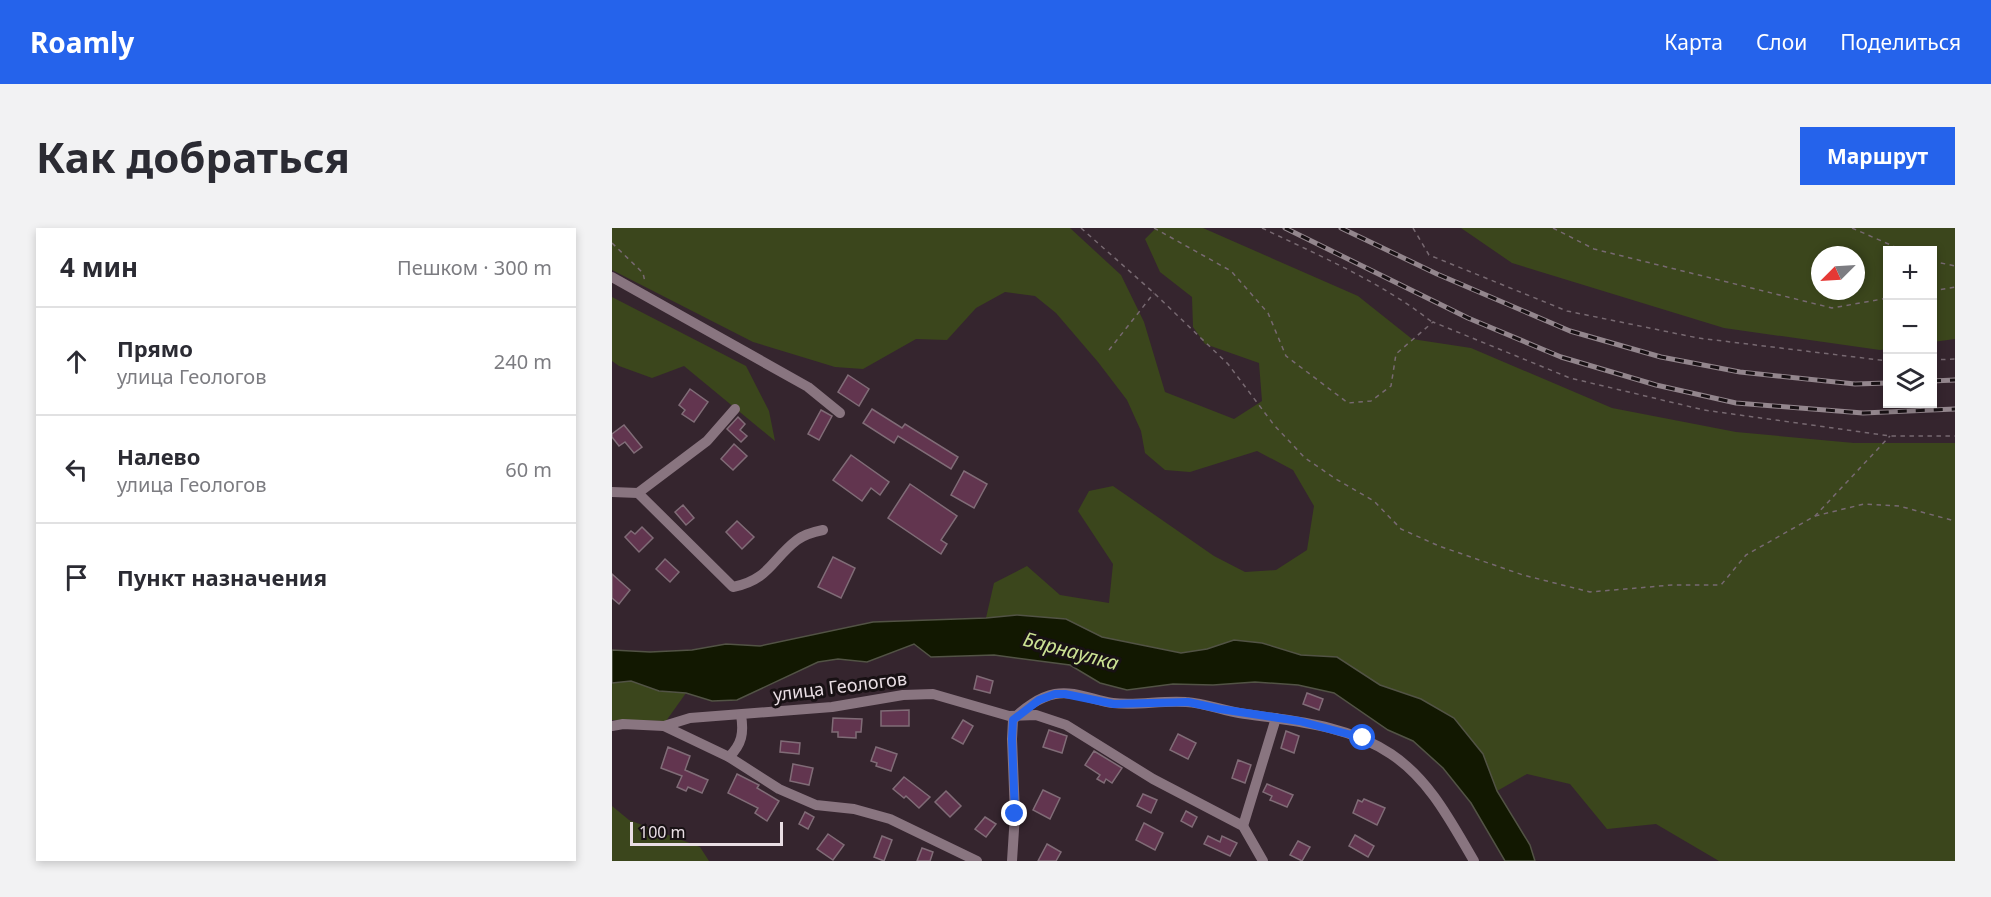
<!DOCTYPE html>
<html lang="ru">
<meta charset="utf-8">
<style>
body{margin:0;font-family:"Noto Sans",sans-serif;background:#f2f2f3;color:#2b2b33}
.controls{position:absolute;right:18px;top:18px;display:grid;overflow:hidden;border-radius:0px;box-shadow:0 3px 9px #0003}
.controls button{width:54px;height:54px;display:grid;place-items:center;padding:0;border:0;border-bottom:2px solid #e1e1e2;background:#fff;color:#2b2b33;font:30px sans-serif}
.compass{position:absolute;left:1199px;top:18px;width:54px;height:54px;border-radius:50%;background:#fff;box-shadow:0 3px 9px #0003;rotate:246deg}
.scale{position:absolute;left:18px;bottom:15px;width:153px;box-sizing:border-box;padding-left:6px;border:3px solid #e9dee4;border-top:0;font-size:16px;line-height:21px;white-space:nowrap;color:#e9dee4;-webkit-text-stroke:4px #181114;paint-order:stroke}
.stop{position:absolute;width:18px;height:18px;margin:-14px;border:4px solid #2563eb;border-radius:50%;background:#fff}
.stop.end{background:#2563eb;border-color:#fff;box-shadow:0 2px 6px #0008}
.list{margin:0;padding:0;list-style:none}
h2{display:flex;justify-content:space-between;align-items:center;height:78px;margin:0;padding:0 24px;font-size:26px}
h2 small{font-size:20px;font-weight:400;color:#7c7c81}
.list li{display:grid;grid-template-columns:39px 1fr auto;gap:18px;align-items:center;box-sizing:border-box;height:108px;padding:0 24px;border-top:2px solid #e1e1e2}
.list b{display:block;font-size:22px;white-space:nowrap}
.list p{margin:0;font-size:20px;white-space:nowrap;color:#7c7c81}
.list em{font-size:20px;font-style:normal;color:#7c7c81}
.icon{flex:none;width:33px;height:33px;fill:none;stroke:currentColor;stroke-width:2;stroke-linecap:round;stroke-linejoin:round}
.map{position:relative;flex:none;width:1343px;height:633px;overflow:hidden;border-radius:0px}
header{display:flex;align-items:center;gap:36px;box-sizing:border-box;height:84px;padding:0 30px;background:#2563eb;color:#fff}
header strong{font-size:28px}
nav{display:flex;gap:33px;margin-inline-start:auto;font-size:21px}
.intro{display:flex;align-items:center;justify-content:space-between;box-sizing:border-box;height:144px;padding:0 36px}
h1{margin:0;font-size:42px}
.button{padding:15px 27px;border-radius:0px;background:#2563eb;color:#fff;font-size:21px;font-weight:700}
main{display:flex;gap:36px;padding:0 36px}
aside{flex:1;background:#fff;border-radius:0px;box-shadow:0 3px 9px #0003}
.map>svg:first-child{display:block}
.green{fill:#3b461c;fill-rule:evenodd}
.water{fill:#121801;stroke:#525345;stroke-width:1.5}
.building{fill:#62354f;stroke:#806c77;stroke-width:1.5}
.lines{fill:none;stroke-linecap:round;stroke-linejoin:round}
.path{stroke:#776971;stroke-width:1.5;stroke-dasharray:4.5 4.5;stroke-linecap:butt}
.minor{stroke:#897580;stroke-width:10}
.rail-casing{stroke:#93868d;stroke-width:5}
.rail{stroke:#181114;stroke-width:3;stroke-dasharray:9;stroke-linecap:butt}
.route{stroke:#2563eb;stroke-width:8}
.labels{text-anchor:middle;stroke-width:6;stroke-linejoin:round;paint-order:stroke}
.street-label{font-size:18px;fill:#e9dee4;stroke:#181114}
.water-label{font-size:20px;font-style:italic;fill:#cce294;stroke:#181114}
</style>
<header>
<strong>Roamly</strong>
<nav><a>Карта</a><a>Слои</a><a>Поделиться</a></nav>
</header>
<div class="intro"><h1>Как добраться</h1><a class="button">Маршрут</a></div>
<main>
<aside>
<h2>4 мин<small>Пешком · 300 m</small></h2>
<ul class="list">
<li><svg class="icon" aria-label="ahead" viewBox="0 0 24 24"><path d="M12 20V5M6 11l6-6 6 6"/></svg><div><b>Прямо</b><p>улица Геологов</p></div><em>240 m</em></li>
<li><svg class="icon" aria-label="left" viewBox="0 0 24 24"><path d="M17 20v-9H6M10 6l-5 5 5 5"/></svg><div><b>Налево</b><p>улица Геологов</p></div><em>60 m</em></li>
<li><svg class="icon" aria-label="arrive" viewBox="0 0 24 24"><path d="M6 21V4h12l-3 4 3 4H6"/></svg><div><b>Пункт назначения</b></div></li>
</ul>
</aside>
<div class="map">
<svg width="1343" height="633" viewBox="0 0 1343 633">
<rect width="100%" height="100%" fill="#35252e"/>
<g class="green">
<path d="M 0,0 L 458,0 L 509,47 L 532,94 L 553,164 L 622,191 L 650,173 L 647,135 L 593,116 L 581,99 L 580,69 L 548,44 L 533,11 L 544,0 L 591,0 L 746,68 L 800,111 L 859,120 L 1000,180 L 1124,204 L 1242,215 L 1343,215 L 1343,633 L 1107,633 L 1044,596 L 995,601 L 958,556 L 915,546 L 885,563 L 871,526 L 809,471 L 768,457 L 725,429 L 689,427 L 650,415 L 622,412 L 595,421 L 570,425 L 490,409 L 454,391 L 405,387 L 374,390 L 382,355 L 415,338 L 448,367 L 497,375 L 501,336 L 466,283 L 477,263 L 501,258 L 602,328 L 633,344 L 664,342 L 695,322 L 702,278 L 681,242 L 645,223 L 578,244 L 553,242 L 533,225 L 529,203 L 515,172 L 486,134 L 444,85 L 423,68 L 393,64 L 364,80 L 335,112 L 304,111 L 251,141 L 223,139 L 141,114 L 0,42 Z"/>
<path d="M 849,0 L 1343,0 L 1343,111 L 1321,114 L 1320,22 L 1276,22 L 1275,121 L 1268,122 L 1112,100 L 900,35 ZM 1208,27 L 1244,27 L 1244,63 L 1208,63 Z"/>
<path d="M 0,69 L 134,138 L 157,183 L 163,213 L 72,138 L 40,150 L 7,138 L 0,133 Z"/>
<path d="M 19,453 L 47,463 L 74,465 L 54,493 L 0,492 L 0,455 Z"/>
<path d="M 0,578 L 17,592 L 88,619 L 97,633 L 0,633 Z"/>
</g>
<path class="water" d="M 405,387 L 454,391 L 490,409 L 569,425 L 595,421 L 622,412 L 650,415 L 689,427 L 725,429 L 768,457 L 809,471 L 842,490 L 871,526 L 885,563 L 918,617 L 923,633 L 893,633 L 859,575 L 831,540 L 801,513 L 776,502 L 722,465 L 686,457 L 643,454 L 601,457 L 561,456 L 515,462 L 488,455 L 458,437 L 382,427 L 319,429 L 302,416 L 255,434 L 226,431 L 206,434 L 125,472 L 100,473 L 74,465 L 47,463 L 19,453 L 0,455 L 0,422 L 38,424 L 80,422 L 114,416 L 148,418 L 261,394 L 374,390 Z"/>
<g class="building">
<path d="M 236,147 L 257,161 L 247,178 L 226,164 Z"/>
<path d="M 78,161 L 96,174 L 82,194 L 70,186 L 73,182 L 67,177 Z"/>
<path d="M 260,181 L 290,200 L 293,196 L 346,229 L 339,241 L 286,208 L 282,215 L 251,195 Z"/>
<path d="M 209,182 L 220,188 L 207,212 L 196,206 Z"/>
<path d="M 126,189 L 133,196 L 128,202 L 135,208 L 129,214 L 115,201 Z"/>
<path d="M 12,197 L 30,219 L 22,225 L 13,214 L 7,218 L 0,209 L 0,206 Z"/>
<path d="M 122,216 L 135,228 L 121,242 L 109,231 Z"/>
<path d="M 239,227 L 277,254 L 268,267 L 259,260 L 250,273 L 221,252 Z"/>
<path d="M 352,243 L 375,256 L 362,280 L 339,267 Z"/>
<path d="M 298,256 L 345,288 L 329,312 L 335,316 L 329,326 L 276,290 Z"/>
<path d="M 71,277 L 82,290 L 74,297 L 63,284 Z"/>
<path d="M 125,293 L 142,309 L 130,321 L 114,304 Z"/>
<path d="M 30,299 L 41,310 L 27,324 L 13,309 L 19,303 L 23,306 Z"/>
<path d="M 221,329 L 243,340 L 229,370 L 206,359 Z"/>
<path d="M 53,331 L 67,344 L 58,354 L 44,341 Z"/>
<path d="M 0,346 L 18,362 L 7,376 L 0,370 Z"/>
<path d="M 365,448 L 381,453 L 378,465 L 362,461 Z"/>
<path d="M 695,465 L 711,471 L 707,482 L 691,476 Z"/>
<path d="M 297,482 L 297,498 L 269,498 L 269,483 Z"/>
<path d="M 221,490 L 250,491 L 249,504 L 244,504 L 244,510 L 226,509 L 226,504 L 220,504 Z"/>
<path d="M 351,492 L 361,498 L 351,516 L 340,510 Z"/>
<path d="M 437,502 L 455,508 L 450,525 L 431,519 Z"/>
<path d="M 674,503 L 687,508 L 682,525 L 669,520 Z"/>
<path d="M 566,506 L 584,515 L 576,531 L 558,522 Z"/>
<path d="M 169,513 L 188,515 L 187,526 L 168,524 Z"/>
<path d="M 56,519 L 78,528 L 73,542 L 96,552 L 90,565 L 76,559 L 74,563 L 65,559 L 70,548 L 49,540 Z"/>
<path d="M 264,519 L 285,526 L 279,543 L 264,538 L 265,535 L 259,533 Z"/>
<path d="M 482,523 L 510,540 L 500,555 L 494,551 L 492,555 L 485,551 L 488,547 L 473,537 Z"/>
<path d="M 626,532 L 639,537 L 633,555 L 620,550 Z"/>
<path d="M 181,536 L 201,540 L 197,557 L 178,553 Z"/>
<path d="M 125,546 L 147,557 L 145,560 L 167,573 L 155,593 L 143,585 L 146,580 L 116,565 Z"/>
<path d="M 292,549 L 318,569 L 307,580 L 294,568 L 292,570 L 281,561 Z"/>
<path d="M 655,556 L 681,567 L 675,579 L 658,572 L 660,568 L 651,564 Z"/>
<path d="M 431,562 L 448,570 L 438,591 L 421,582 Z"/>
<path d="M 334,563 L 349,578 L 338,589 L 323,574 Z"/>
<path d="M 531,566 L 545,572 L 539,585 L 525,578 Z"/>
<path d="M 752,571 L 773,580 L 765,597 L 741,585 L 746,572 L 750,574 Z"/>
<path d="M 574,583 L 585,589 L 580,599 L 569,593 Z"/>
<path d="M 193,584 L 202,589 L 196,601 L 187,596 Z"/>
<path d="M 373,589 L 384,596 L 374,609 L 363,601 Z"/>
<path d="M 532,595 L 551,605 L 543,622 L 524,612 Z"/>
<path d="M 216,606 L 232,617 L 221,632 L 205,621 Z"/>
<path d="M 743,607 L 762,618 L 756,629 L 737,618 Z"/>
<path d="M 270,608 L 280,612 L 272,633 L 262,629 Z"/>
<path d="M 596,608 L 608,614 L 610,608 L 625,615 L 618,628 L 592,616 Z"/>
<path d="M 686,613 L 698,619 L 690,633 L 678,627 Z"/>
<path d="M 435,616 L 449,624 L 444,633 L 426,633 Z"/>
<path d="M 310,620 L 321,624 L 318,633 L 305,633 Z"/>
</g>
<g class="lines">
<g class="path">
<path d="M 469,0 L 542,65 L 616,136 L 662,197 L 693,230 L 724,251 L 762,273 L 789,301 L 827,318 L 911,347 L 978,364 L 1060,357 L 1109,357 L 1134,327 L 1203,288 L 1278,208"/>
<path d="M 542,0 L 619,43 L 656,85 L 674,128 L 736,175 L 759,173 L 779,158 L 784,126 L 821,94 L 958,150 L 1092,182 L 1278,208 L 1343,208"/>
<path d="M 650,0 C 708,28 769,54 820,94"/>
<path d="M 801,0 L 817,27 L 955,83 L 1086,110 L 1276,133"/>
<path d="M 941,0 L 982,21 L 1220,80 L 1276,70"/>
<path d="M 1240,0 L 1290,22"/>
<path d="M 0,15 L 31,45 L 33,54"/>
<path d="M 1320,33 L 1343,38"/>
<path d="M 1320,63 L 1343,59"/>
<path d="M 497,122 L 542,65"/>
<path d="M 1320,132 L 1343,131"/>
<path d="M 1203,288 L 1252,276 L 1287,278 L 1343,293"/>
</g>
<g class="minor">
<path d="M 0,49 L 196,159 L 228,185"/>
<path d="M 0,264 L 26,265 L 121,359 C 157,352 160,331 185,312 C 193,306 201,304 211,302"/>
<path d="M 26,265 L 95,213 L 123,181"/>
<path d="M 0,498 L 11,496 L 52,498 L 117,529 L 167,561 L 204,577 L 242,581 L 278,591 L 365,633"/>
<path d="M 52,498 L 78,490 L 220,479 L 291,467 L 321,466 L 397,488 L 424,487 L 454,497 L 541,551 L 631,598 L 651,633"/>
<path d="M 117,529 C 130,516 132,505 129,487"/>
<path d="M 631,598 L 664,490"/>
<path d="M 400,633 L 403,586 L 400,511 L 401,492 C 411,480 428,469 443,466 C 462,462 483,473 501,475 C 525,478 550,472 574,474 C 592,475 610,482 627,485 C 679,493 734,496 779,526 C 818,552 839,594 862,633"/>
</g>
<g class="rail-casing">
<g id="rail">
<path d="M 673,0 L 856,90 L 949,129 L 1044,157 L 1124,175 L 1251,185 L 1343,181"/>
<path d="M 729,0 L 825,46 L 958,103 L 1049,129 L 1128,144 L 1243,156 L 1276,155"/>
<path d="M 1320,153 L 1343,152"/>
</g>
</g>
<use href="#rail" class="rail"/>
</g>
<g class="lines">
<path class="route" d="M 403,586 L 400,511 L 401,492 L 427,472 L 443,466 L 453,466 L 502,476 L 576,474 L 608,481 L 687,493 L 751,510"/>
</g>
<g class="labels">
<g class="street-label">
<text transform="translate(228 459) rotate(-7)" y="6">улица Геологов</text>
</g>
<g class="water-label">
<text transform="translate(459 423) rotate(15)" y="7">Барнаулка</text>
</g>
</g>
</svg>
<div class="controls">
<button>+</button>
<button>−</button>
<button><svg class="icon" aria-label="layers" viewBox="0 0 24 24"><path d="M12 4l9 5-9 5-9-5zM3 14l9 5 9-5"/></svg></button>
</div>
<svg class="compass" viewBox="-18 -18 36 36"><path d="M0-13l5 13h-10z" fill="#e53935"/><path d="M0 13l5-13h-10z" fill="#7c7c81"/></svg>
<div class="scale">100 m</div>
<div class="stop" style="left:751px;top:510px"></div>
<div class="stop end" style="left:403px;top:586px"></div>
</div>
</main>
